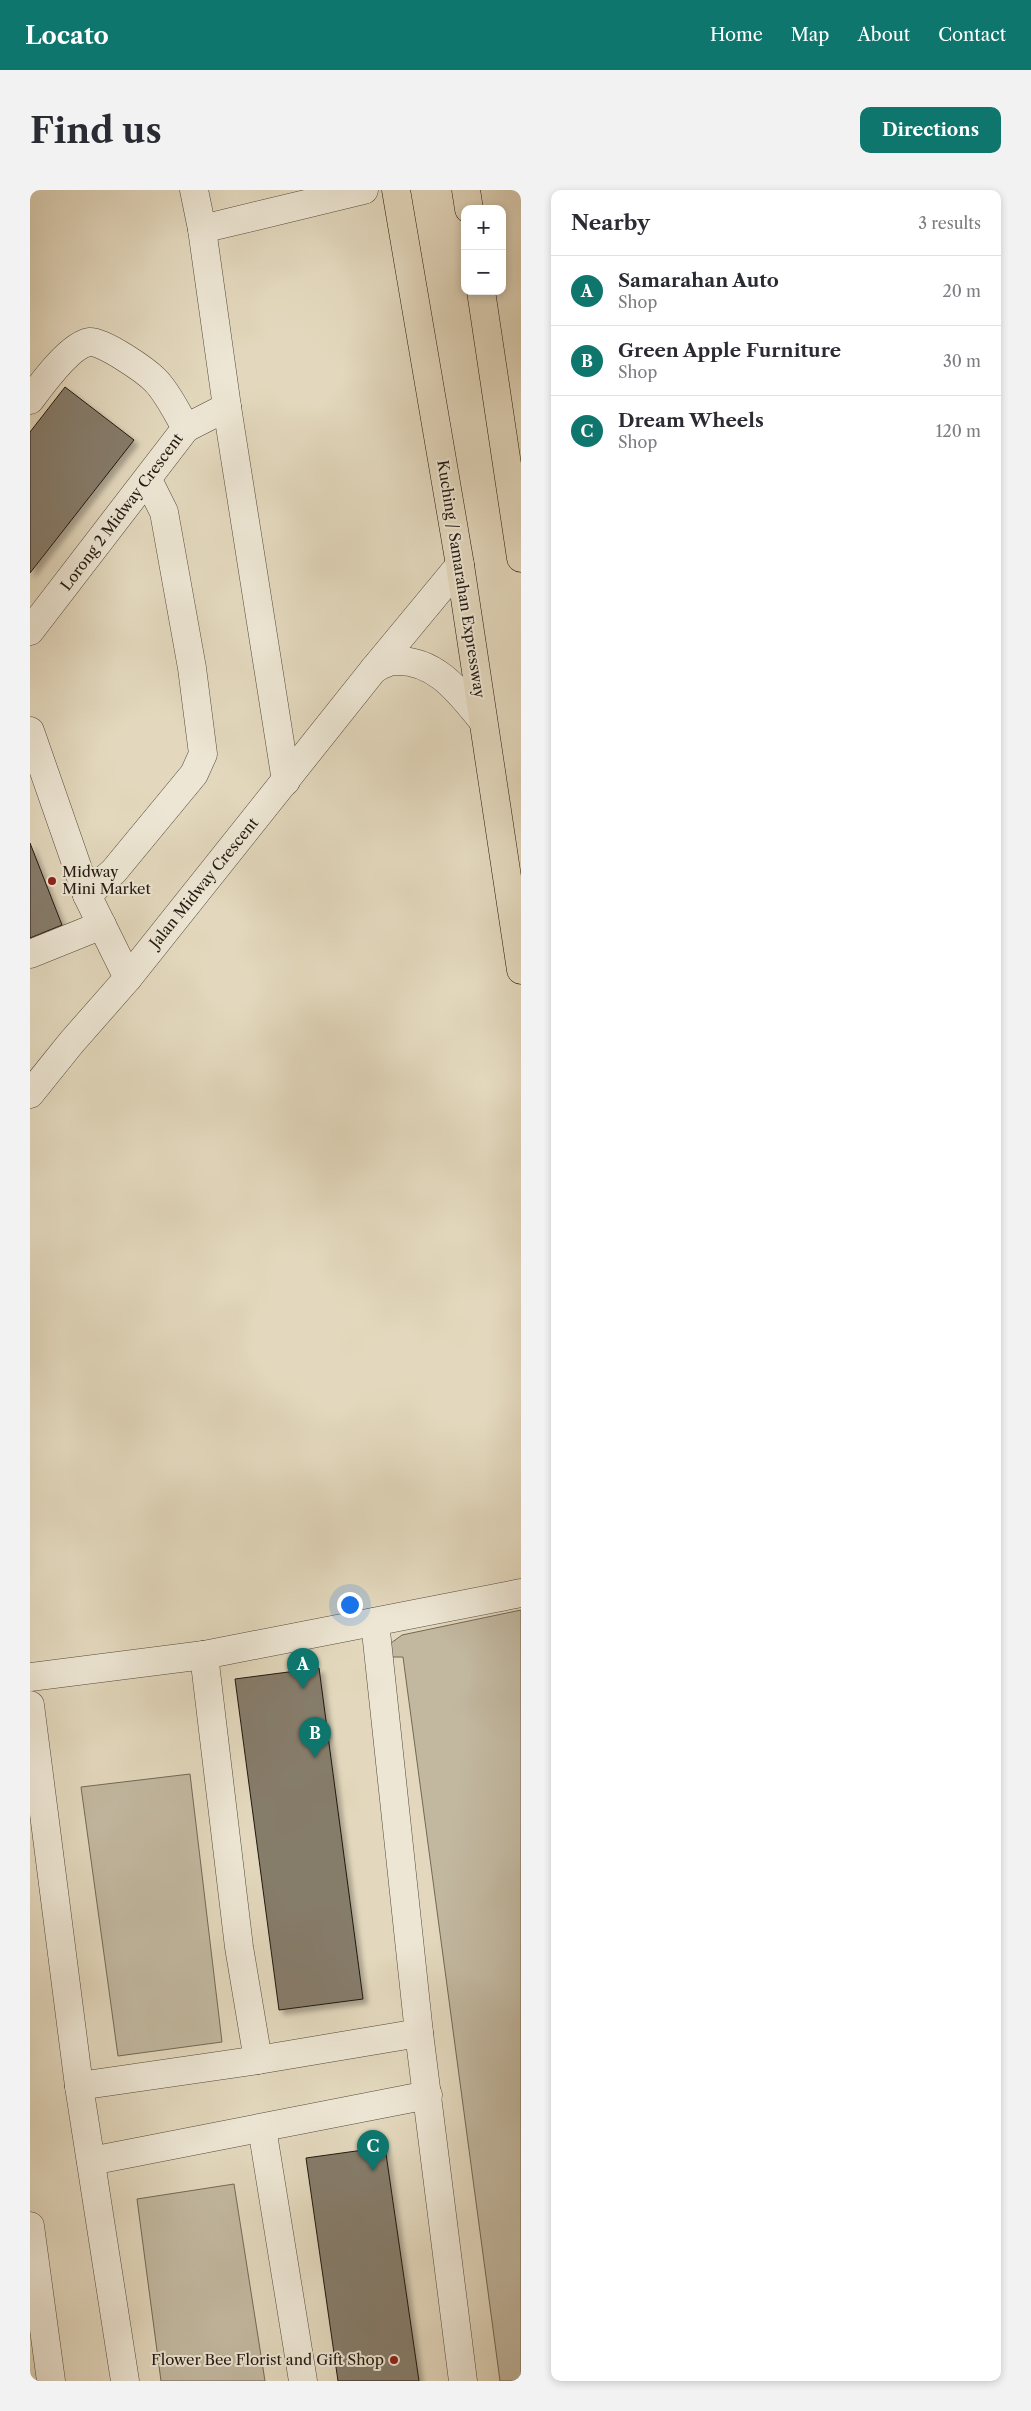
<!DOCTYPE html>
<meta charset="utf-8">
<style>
body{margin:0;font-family:"Libre Caslon Text",serif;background:#f2f2f3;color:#2b2b33}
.controls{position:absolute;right:15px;top:15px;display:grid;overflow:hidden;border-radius:10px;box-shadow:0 2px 8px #0003}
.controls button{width:45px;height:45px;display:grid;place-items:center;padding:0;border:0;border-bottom:1px solid #e1e1e2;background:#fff;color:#2b2b33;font:25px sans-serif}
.you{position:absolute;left:319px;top:1414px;width:18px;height:18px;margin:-12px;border:4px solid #fff;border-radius:50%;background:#1a73e8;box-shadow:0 0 0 8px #1a73e833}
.badge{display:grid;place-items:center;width:32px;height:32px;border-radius:50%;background:#0f766e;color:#fff;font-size:16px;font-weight:700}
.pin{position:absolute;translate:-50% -41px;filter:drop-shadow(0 1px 2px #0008)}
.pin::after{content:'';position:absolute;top:26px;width:18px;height:15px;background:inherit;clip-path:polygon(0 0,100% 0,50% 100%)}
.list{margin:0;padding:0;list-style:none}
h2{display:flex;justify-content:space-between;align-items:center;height:65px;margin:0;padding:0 20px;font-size:21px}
h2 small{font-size:16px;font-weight:400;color:#7c7c81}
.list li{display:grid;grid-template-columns:32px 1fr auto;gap:15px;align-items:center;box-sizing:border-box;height:70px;padding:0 20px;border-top:1px solid #e1e1e2}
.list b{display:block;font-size:19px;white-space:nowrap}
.list p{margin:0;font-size:16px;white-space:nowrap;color:#7c7c81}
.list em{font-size:16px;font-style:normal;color:#7c7c81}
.map{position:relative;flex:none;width:491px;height:2191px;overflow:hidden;border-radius:10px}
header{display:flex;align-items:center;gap:30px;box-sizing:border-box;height:70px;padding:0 25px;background:#0f766e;color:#fff}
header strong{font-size:24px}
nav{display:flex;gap:28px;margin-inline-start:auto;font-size:18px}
.intro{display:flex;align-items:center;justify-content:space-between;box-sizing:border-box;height:120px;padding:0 30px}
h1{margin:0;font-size:35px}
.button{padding:12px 22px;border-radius:10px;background:#0f766e;color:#fff;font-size:18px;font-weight:700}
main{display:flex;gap:30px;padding:0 30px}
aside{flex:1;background:#fff;border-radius:10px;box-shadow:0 2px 8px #0003}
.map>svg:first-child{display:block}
.green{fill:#c2b8a0;stroke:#726858}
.building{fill:#867c6a;stroke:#221911;filter:url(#shadow)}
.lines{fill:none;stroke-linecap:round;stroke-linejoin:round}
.minor-casing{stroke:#52493c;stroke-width:29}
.highway-casing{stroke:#221911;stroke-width:29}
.minor{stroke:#ede6d4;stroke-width:28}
.highway{stroke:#e3d8bd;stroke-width:28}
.poi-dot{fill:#8f2418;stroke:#ede6d4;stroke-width:2}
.labels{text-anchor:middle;stroke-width:4;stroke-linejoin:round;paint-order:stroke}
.street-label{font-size:15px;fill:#221911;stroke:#ede6d4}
.poi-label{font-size:15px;fill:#221911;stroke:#ede6d4;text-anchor:start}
</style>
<header>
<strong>Locato</strong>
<nav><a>Home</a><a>Map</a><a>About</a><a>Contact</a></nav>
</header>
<div class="intro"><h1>Find us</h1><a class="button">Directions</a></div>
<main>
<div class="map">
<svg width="491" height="2191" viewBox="0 0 491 2191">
<defs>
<filter id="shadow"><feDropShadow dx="4.5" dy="4.5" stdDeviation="2.5" flood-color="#0004"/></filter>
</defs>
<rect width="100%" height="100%" fill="#e3d8bd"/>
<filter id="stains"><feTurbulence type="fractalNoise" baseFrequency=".004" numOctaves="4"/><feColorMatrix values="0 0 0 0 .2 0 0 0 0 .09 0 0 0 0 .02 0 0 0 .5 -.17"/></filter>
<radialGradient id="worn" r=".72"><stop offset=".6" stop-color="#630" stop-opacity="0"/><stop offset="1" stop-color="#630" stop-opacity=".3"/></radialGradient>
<g class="green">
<path d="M 491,1420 L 491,2191 L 470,2191 L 373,1467 L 353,1467 L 357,1456 L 372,1445 Z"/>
<path d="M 160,1584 L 192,1852 L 88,1866 L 51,1597 Z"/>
<path d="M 204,1994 L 235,2191 L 131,2191 L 107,2009 Z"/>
</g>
<g class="building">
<path d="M 35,197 L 104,250 L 0,383 L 0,242 Z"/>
<path d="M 0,653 L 32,735 L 0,748 Z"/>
<path d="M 289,1478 L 333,1809 L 249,1820 L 205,1489 Z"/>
<path d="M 355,1957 L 389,2191 L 308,2191 L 276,1968 Z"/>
</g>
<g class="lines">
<g class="minor-casing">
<g id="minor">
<path d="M 164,0 L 172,39 L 197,217 L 256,591"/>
<path d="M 172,39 L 334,0"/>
<path d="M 0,210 C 11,195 41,154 60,152 C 73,151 115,180 125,190 C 138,203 147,223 156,238"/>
<path d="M 0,441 L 156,238 L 197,217"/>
<path d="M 344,479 C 350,476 358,471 365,471 C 406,469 430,503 453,531"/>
<path d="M 0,541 L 57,705 L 98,788"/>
<path d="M 57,705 L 84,681 L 164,584 L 173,564 L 162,478 L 134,322 L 118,290"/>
<path d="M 0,764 L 72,735"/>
<path d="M 0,904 L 41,853 L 98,788 L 344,479 L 430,375"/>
<path d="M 345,1432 L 389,1843 L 433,2191"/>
<path d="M 174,1465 L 209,1757 L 228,1870 L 389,1843"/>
<path d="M 0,1487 L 174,1465 L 491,1403"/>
<path d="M 0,1515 L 49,1896 L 95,2191"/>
<path d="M 49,1896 L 228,1870"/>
<path d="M 232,1938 L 273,2191"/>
<path d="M 61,1971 L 398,1905"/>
<path d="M 0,2036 L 21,2191"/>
</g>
</g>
<g class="highway-casing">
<g id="highway">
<path d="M 366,0 L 430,375 L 491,780"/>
<path d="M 436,0 L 439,19"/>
<path d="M 451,101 L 491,368"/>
</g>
</g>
<use href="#minor" class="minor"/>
<use href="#highway" class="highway"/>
</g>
<g class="poi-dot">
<circle cx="22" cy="691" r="5"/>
<circle cx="364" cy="2170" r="5"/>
</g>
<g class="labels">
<g class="street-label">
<text transform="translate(92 322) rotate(-53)" y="5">Lorong 2 Midway Crescent</text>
<text transform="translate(431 389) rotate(81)" y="5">Kuching / Samarahan Expressway</text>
<text transform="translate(174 693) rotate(-51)" y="5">Jalan Midway Crescent</text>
</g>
<g class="poi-label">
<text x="32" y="687">Midway<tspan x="32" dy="17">Mini Market</tspan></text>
<text x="354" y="2175" text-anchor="end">Flower Bee Florist and Gift Shop</text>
</g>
</g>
<rect width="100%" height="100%" filter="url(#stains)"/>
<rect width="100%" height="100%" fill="url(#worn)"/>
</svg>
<div class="controls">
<button>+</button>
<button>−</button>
</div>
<div class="you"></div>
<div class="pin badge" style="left:273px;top:1499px">A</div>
<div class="pin badge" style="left:285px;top:1568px">B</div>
<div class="pin badge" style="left:343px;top:1981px">C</div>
</div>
<aside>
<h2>Nearby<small>3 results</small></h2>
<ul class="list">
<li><span class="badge">A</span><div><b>Samarahan Auto</b><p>Shop</p></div><em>20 m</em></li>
<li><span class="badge">B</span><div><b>Green Apple Furniture</b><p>Shop</p></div><em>30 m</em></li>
<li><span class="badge">C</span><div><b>Dream Wheels</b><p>Shop</p></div><em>120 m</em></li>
</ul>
</aside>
</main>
